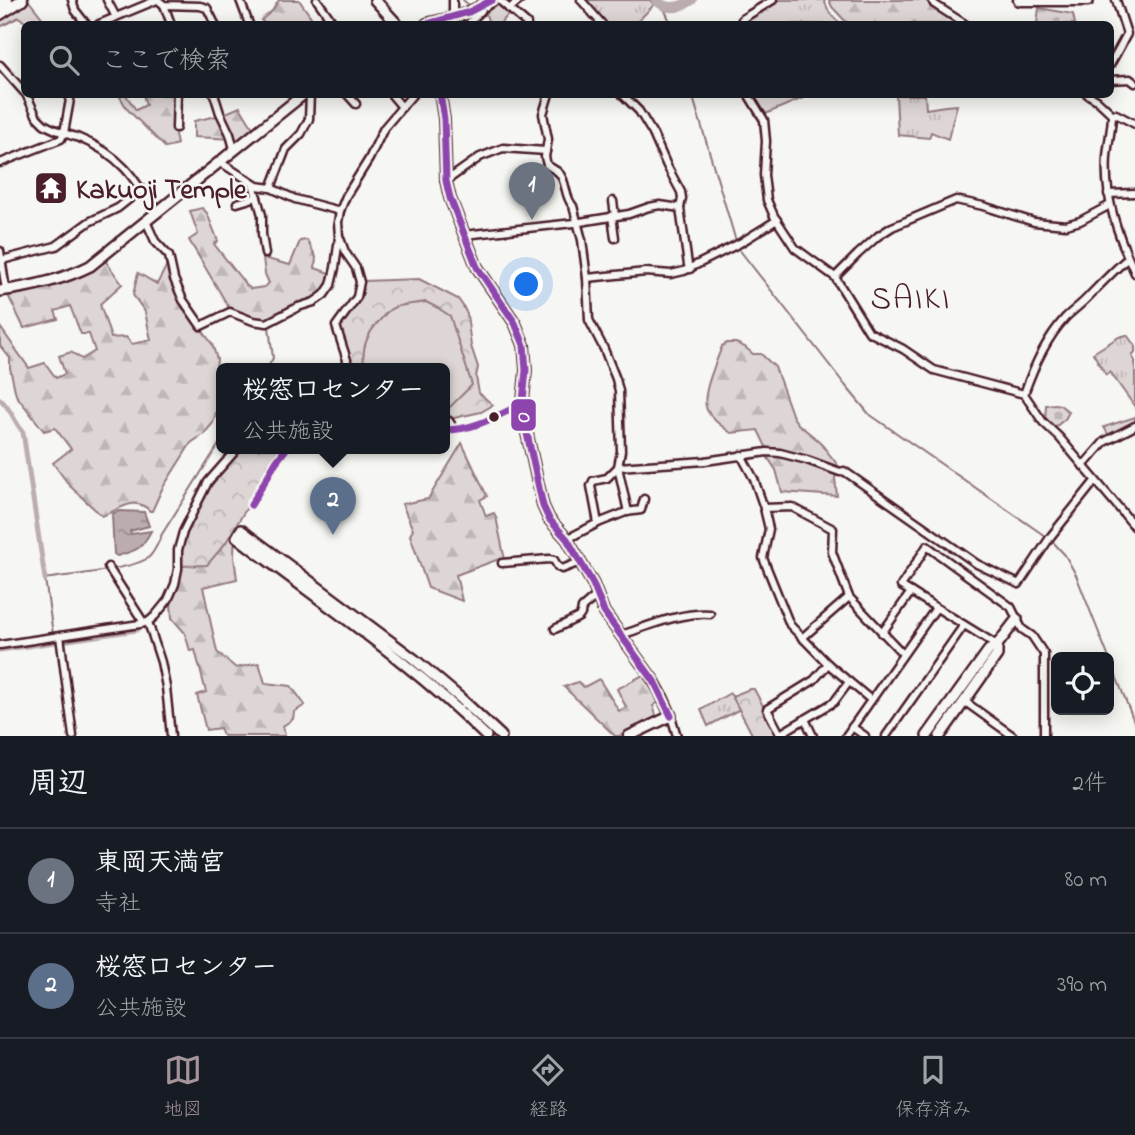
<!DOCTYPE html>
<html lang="ja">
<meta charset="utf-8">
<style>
body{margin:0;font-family:"Indie Flower","Klee One",sans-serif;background:#20242c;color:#f1f3f6}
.controls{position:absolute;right:21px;bottom:21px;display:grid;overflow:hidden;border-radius:10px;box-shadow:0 4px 18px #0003}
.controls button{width:63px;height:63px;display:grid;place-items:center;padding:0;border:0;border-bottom:2px solid #363941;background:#171b24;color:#f1f3f6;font:35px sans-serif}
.you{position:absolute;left:527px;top:285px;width:24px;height:24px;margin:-18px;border:5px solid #fff;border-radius:50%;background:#1a73e8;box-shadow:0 0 0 10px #1a73e833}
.badge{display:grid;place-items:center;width:46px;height:46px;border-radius:50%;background:#a6949b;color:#fff;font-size:23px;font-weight:700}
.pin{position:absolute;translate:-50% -58px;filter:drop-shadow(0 2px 4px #0008)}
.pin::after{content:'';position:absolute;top:37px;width:24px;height:21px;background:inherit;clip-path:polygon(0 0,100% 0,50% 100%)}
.popup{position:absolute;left:216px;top:363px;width:234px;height:91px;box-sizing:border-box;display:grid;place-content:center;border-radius:10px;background:#171b24;filter:drop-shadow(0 2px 5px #0005);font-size:23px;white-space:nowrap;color:#9ea1a6}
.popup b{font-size:26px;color:#f1f3f6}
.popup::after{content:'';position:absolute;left:50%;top:100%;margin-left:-14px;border:14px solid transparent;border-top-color:#171b24}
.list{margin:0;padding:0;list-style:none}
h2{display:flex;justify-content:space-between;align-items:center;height:91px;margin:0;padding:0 28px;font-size:30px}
h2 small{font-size:23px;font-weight:400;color:#9ea1a6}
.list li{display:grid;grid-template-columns:46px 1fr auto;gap:21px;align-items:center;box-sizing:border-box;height:105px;padding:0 28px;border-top:2px solid #363941}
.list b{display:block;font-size:26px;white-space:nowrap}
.list p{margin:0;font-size:23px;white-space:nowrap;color:#9ea1a6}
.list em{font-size:23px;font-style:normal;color:#9ea1a6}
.icon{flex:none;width:38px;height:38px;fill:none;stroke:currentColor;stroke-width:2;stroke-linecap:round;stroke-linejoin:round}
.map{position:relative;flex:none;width:1135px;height:736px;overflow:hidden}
.search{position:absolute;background:#171b24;box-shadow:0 4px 18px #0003;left:21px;right:21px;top:21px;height:77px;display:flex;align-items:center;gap:18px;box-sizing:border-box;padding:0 24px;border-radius:10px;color:#9ea1a6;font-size:26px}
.sheet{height:301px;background:#171b24}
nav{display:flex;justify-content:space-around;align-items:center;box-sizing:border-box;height:98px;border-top:2px solid #363941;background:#171b24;font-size:19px;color:#9ea1a6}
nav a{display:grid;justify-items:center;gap:4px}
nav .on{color:#a6949b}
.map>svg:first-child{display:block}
.grass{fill:url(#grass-tufts);stroke:#947a80;stroke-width:2}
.forest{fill:url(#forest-firs);stroke:#947a80;stroke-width:2}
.cemetery{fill:url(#cemetery-stones);stroke:#947a80;stroke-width:2}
.park{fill:url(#park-crowns);stroke:#947a80;stroke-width:2}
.garden{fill:#ddd6d5;stroke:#947a80;stroke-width:2}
.water{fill:url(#water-ripples);stroke:#8e747a;stroke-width:2}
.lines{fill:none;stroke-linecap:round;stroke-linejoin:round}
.stream{stroke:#8e747a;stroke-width:2}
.canal{stroke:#bbadae;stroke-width:5}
.river{stroke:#bbadae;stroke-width:10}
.street-casing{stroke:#4a1f2b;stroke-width:11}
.secondary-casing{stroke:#4a1f2b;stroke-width:14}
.primary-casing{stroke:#4a1f2b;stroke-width:15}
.street{stroke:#f6f6f2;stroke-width:6}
.secondary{stroke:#f6f6f2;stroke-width:9}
.primary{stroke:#f6f6f2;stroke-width:10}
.bus-1-casing{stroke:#f6f6f2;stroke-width:12}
.bus-1{stroke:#8e44ad;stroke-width:7}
.bus-dot{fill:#4a1f2b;stroke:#f6f6f2;stroke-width:2.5}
.labels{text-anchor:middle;stroke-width:5;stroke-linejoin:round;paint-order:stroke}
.poi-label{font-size:28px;font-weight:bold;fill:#4a1f2b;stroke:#f6f6f2;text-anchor:start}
.quarter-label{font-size:32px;letter-spacing:2px;fill:#4a1f2b;stroke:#f6f6f2}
.line-badge{stroke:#f6f6f2;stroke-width:2.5}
.badge-label{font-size:19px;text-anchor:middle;font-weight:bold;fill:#fff}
</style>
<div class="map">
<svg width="1135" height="736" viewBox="0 0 1135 736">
<defs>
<pattern id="grass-tufts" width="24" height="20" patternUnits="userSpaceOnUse" patternTransform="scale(1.75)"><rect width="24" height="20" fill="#ddd6d5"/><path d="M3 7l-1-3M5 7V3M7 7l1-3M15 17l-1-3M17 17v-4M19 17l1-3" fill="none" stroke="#bfb7b7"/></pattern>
<pattern id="forest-firs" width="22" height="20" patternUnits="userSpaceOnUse" patternTransform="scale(1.75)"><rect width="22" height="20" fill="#ddd6d5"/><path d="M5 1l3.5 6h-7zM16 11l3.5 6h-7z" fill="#bfb7b7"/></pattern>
<pattern id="cemetery-stones" width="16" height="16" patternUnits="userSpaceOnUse" patternTransform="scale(1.75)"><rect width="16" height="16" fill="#ddd6d5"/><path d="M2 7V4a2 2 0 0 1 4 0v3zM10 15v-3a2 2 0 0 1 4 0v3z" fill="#bfb7b7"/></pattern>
<pattern id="park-crowns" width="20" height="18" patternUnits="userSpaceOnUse" patternTransform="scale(1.75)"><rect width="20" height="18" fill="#ddd6d5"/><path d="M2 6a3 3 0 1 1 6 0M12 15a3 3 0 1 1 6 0" fill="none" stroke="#bfb7b7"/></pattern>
<pattern id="water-ripples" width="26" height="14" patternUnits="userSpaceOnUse" patternTransform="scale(1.75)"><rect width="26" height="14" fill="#bbadae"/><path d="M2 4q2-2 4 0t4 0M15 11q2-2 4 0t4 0" fill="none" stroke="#9a8c8e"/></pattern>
</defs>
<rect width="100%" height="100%" fill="#f6f6f2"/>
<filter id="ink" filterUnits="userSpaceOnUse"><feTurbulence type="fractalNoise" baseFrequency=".0143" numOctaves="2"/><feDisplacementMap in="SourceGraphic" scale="14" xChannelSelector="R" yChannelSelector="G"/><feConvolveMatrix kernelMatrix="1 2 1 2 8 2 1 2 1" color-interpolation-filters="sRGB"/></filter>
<g filter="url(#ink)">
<g class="grass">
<path d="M 584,0 L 650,0 L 654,5 L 635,24 L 605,24 Z"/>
<path d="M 774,0 L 824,0 L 829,12 L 840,24 L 745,24 L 747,18 L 760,11 L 762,14 L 761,9 Z"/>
<path d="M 500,4 L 509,14 L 500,24 L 489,24 L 485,11 L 492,5 Z"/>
<path d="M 750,95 L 810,95 L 763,115 Z"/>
<path d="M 896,95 L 925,95 L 926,109 L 945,106 L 957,105 L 948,139 L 931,132 L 929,138 L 898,135 Z"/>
<path d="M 1127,335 L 1135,346 L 1135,353 L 1132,356 L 1135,361 L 1135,407 L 1110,372 L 1106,375 L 1093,353 L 1119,337 Z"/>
<path d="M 1135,417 L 1135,424 L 1109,436 L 1104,427 Z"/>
<path d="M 730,693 L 740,709 L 708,726 L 701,710 Z"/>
</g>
<g class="forest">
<path d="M 279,0 L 299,0 L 311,17 L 310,24 L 265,24 L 261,20 L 272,11 Z"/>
<path d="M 829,0 L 925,0 L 960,24 L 848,24 L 832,7 Z"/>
<path d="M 29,1 L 47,24 L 27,24 L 19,17 L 0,27 L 0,19 Z"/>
<path d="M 119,95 L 126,95 L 136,110 L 146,105 L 143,95 L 175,95 L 174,130 L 177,144 L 166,148 L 127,109 Z"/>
<path d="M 240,107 L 254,130 L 236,145 L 234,139 L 194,137 L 194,121 L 221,115 Z"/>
<path d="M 202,208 L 207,213 L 218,241 L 214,244 L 246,285 L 251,289 L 264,287 L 269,283 L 265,274 L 263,258 L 290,265 L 300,241 L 307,240 L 316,257 L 315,268 L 332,274 L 324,293 L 312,302 L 264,321 L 231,311 L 189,240 L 198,234 L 190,211 Z"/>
<path d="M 104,259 L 122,284 L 100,304 L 111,338 L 126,337 L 132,344 L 151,340 L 145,312 L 133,295 L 138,273 L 157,284 L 169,261 L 181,300 L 212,344 L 217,359 L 216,371 L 219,403 L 213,423 L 204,434 L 191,443 L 162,489 L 152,511 L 150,511 C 134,494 118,511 102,516 L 70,486 L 53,463 L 71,449 L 55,428 L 44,431 L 16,395 L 10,368 L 10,358 L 0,346 L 0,327 L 29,368 L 45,363 L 56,378 L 65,374 L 59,356 L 71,352 L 82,359 L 95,351 L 89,334 L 81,334 L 70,306 L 55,311 L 58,319 L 24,328 L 7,293 Z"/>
<path d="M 727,343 L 736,343 L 745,347 L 753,354 L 761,354 L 775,367 L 793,417 L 798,424 L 819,441 L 840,468 L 840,470 L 767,449 L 758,430 L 731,433 C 722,426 712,420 707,410 C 700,396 717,361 722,346 Z"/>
<path d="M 462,443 L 487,496 L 480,500 L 486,516 L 494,513 L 496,517 L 505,560 L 499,559 L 456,575 L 462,601 L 428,588 L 410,535 L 413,530 L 402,504 L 428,499 Z"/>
<path d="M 766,455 C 793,456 812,464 837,474 L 835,478 L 837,496 L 782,492 L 776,470 Z"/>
<path d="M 235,525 L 234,557 L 237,579 L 203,587 L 217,652 L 236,668 L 259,663 L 265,683 L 291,686 L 305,705 L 294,712 L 293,719 L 283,726 L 285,736 L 223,736 L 220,728 L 206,730 L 197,695 L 206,692 L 195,650 L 190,651 L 185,633 L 172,618 L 171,602 L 181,565 Z"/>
<path d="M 643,675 L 653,689 L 659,702 L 653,706 L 657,718 L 619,736 L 615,736 L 564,687 L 578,682 L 584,687 L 599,679 L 619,711 L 626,707 L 617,689 Z"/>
</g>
<g class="cemetery">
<path d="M 1039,8 L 1073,14 L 1075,24 L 1037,24 Z"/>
<path d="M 1055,404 L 1060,405 L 1069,412 L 1065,419 L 1054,428 L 1045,421 L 1046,405 Z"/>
</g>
<g class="park">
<path d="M 419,279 L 458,299 L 463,306 L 467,314 L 471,346 L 478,367 L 476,377 L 479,393 L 493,405 L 481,412 L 445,420 L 445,369 L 348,369 L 350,356 L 339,326 L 361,292 L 363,281 Z"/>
<path d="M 240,449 L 282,449 L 225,544 L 207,565 L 181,566 L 180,546 L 183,537 L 211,482 Z"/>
<path d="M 750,689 L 754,689 L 779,736 L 753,736 L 732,696 Z"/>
</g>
<path class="garden" d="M 426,302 L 438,308 L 450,316 L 472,385 L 450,407 L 445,406 L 445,369 L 365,369 C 360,349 367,333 381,319 C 385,314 388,310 393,308 C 403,304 415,304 426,302 Z"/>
<path class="water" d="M 119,511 L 144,512 L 149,526 L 130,531 L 131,534 L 151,531 C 141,550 137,550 117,556 L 114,554 L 112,514 Z"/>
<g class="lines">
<g class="stream">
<path d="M 463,0 L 470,6 L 481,0"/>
<path d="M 663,6 L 671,24"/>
<path d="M 486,13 L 495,5"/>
<path d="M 692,94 L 738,248 L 845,385 L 869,414 L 1048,538"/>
<path d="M 338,270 L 339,258"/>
<path d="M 304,309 L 318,304 L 323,299"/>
<path d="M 267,369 L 273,358 L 269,327 L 292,313"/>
<path d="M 1052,541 L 1065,555 L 1076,575 L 1135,724"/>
<path d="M 53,634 L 45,579 C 68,575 130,570 148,558 C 155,552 158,543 162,534 L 221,441"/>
</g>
<g class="canal">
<path d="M 0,399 C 12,410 13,420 23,432 L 45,579"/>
<path d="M 0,650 L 137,630"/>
</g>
<path class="river" d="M 656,0 C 667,11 680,8 692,0"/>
<g class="street-casing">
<g id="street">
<path d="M 72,0 L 75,10 L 86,24"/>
<path d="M 107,0 L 116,17"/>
<path d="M 158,0 L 164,5 L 200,6 L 207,8 L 215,24"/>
<path d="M 240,0 L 249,24"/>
<path d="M 317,0 L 334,24"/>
<path d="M 453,0 L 453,18"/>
<path d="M 499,0 L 527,24"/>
<path d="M 581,0 L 602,24"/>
<path d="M 932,0 L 934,4 L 965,24"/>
<path d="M 164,5 L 171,24"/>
<path d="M 509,9 L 520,0"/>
<path d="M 99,24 L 157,0"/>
<path d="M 468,24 L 481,11 L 481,8"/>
<path d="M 742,24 L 742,19 L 773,0"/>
<path d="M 0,65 L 24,92"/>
<path d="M 1110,65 L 1127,34 L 1116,0"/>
<path d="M 1110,80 L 1130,79 L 1135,83"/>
<path d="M 26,94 L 37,117 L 44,124 C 55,131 67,134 79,138 C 119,154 135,177 155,213"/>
<path d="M 214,94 L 220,113 L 230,134 L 234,149"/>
<path d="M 347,94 L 356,104"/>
<path d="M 391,94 L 402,107"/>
<path d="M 549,94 L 543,114 L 548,139 L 545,157 L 547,165 C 548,166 557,171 558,172 C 567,180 564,197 573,206 L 582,240 L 587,278 L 589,320 L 604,349 L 616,379 L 619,391 L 621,451 L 618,467 L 628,512"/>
<path d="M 622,94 L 639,111 L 653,134 L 667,166 L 681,192 L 682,198 L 680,208 L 688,265 L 690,269"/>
<path d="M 748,94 L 764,120 L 766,141 L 764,175 L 767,200 L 774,216 L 795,248 L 835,277 L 869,332 L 903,349 L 934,370 L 1024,394 L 1043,422 L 1059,437 L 1135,527"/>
<path d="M 1087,94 L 1097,100 L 1112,114 C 1112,128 1108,143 1107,157 C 1104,198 1118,236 1135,273"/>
<path d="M 1112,114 L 1116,114 L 1135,124"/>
<path d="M 176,128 L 177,94"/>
<path d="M 220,162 L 257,186 L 271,188 L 295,199 L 340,211"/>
<path d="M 0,163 L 61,139 L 64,133 L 71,94"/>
<path d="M 446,181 L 480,157 L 503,148 L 546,151"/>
<path d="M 253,184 L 262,215 L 262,234 L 265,254"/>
<path d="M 271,188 L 286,149 L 301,134 L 309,119 L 310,94"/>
<path d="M 1108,194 L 1135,193"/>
<path d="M 613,201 L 615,216"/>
<path d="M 237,203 L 257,197"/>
<path d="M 612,216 L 615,238"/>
<path d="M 146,221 L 155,241 L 169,256 L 174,279 L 183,300 L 201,326 L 230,312 L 253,321 L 267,323 L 298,307 L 314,302 L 324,295 L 331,285 L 335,268 L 339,237 L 338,222 L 340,211 L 346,196 L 369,159 L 384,128 L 413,94"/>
<path d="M 464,235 L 574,223 L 629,214 L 649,207 L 660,205 L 680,208"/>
<path d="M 340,238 L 345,252 L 356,268 L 360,282 L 357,297 L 336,326 L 347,360 L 346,369"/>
<path d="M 0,251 L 6,290"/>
<path d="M 2,260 L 56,246 L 89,222 L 118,208 L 142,189"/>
<path d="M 835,277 L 858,254 L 878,236 L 892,227 L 956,200 L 983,206 L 1034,222 L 1066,225 L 1080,221 L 1110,205"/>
<path d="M 587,278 L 646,272 L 671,274 L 684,271 L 740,243 L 777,220"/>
<path d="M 1024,394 C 1033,368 1046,339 1065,318 C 1073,310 1082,304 1089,296 C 1102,283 1114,270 1128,258"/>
<path d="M 445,419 L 449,421 L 451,424"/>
<path d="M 741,455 L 754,479 L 764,508"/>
<path d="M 1083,466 L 1104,442 L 1135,426"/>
<path d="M 598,523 L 626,512 L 641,510 L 644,499"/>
<path d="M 567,539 L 598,523 L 591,486 L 593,481 L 607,478 L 618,467 L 705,461 L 767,452 L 780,453 L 807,460 L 840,472 L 844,471 L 977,564 L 1019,584 L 1051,536 L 1095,481"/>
<path d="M 502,563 L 549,559 L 554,560 L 558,567 L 562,569 L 580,562"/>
<path d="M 108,567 L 144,623"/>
<path d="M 148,622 L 161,662 L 166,687 L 171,736"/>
<path d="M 555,629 L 579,617 L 581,614 L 582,608 L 597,595"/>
<path d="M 882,633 L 911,592"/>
<path d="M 621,635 C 649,626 680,612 710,614"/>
<path d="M 60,636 L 73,736"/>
<path d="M 802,638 L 849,597"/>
<path d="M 0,645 L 140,624 L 148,622 L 155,616 L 168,600 L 175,584 L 178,569 L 178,550 L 183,532 L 208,482 L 237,449"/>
<path d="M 997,645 L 901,586 L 927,546 L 1011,607 L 1022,629 L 1032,636 L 1044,654 L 1044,736"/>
<path d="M 871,700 L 828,664 L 790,625 L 763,558 L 769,529 L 764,508 L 792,507 L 833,529 L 832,552 L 849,597 L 903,654"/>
<path d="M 964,701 L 1013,736"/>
<path d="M 671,716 L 677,736"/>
<path d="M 805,719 L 813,736"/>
<path d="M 852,727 L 865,736"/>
<path d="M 780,734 L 834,702 L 849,682"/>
<path d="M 781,736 L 767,709 L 814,680 L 828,664"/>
<path d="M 846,736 L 936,608"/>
<path d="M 886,736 L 964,625"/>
</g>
</g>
<g class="secondary-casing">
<g id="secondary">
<path d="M 375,0 L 397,24"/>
<path d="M 440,94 L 444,119 L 446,181 L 450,198 L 477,267 L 515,323 L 524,345 L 526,370 L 523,401 L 524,420 L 543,506 L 549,519 L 567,539 L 593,584 L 604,612 L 654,681 L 661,694 L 671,716 L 629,736"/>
<path d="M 0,291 C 31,287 62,280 90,266 L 304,94"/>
<path d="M 486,736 C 410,661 321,602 237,537 L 241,530 L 414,659 L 459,697 L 501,736"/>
<path d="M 927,736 L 989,650 L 997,645 L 1017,619"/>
<path d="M 940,736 L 997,655 L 997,645"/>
</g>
</g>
<g class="primary-casing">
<g id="primary">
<path d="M 1019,0 L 1088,0"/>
<path d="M 0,4 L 7,0"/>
<path d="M 0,14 L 22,0"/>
<path d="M 427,24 C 450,19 472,14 492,0"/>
</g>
</g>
<use href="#street" class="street"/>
<use href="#secondary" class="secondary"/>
<use href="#primary" class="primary"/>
<g class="bus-1-casing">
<g id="bus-1">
<path d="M 427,24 L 469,12 L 492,0"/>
<path d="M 440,94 L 444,119 L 446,181 L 450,198 L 477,267 L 515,323 L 524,345 L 526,370 L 523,401 L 524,420 L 543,506 L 549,519 L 567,539 L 593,584 L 604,612 L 654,681 L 671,716"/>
<path d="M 445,430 C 473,430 495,417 520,405 L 523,401"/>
<path d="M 251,505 L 276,462 L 286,449"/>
</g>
</g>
<use href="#bus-1" class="bus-1"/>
</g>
</g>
<defs>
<g id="temple-square" transform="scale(1.75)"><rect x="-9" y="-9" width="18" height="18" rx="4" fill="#4a1f2b" stroke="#f6f6f2"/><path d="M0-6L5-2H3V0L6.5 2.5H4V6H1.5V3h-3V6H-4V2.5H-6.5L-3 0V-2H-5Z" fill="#fff"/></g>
</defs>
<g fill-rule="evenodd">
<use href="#temple-square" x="51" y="188"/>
</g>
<circle class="bus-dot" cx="494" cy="417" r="6"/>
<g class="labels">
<g class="poi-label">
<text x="76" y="198">Kakuoji Temple</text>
</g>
<g class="quarter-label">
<text x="911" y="308">SAIKI</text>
</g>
</g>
<rect class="line-badge" x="510" y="398" width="27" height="34" rx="7" fill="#8e44ad"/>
<g class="badge-label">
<text x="524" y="422">O</text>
</g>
</svg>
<div class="controls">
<button><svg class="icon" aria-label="locate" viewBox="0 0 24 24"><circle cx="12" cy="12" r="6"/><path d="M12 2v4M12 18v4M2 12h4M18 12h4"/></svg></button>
</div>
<div class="you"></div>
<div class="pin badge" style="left:532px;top:220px;background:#6b7280">1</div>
<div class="pin badge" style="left:333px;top:535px;background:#5c6f8a">2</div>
<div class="popup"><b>桜窓口センター</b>公共施設</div>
<div class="search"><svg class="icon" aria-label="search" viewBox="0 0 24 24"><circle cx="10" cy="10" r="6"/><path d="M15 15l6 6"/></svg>ここで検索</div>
</div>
<section class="sheet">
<h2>周辺<small>2件</small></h2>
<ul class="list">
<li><span class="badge" style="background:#6b7280">1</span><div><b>東岡天満宮</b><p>寺社</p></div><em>80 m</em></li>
<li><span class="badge" style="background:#5c6f8a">2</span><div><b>桜窓口センター</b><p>公共施設</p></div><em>390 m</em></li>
</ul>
</section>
<nav>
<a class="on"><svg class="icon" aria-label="map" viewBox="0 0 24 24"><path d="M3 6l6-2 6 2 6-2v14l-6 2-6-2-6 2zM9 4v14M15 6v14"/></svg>地図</a>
<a><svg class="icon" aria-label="directions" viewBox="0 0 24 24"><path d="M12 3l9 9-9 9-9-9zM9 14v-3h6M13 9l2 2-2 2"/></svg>経路</a>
<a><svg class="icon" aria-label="saved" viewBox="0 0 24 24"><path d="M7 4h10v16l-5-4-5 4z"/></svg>保存済み</a>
</nav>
